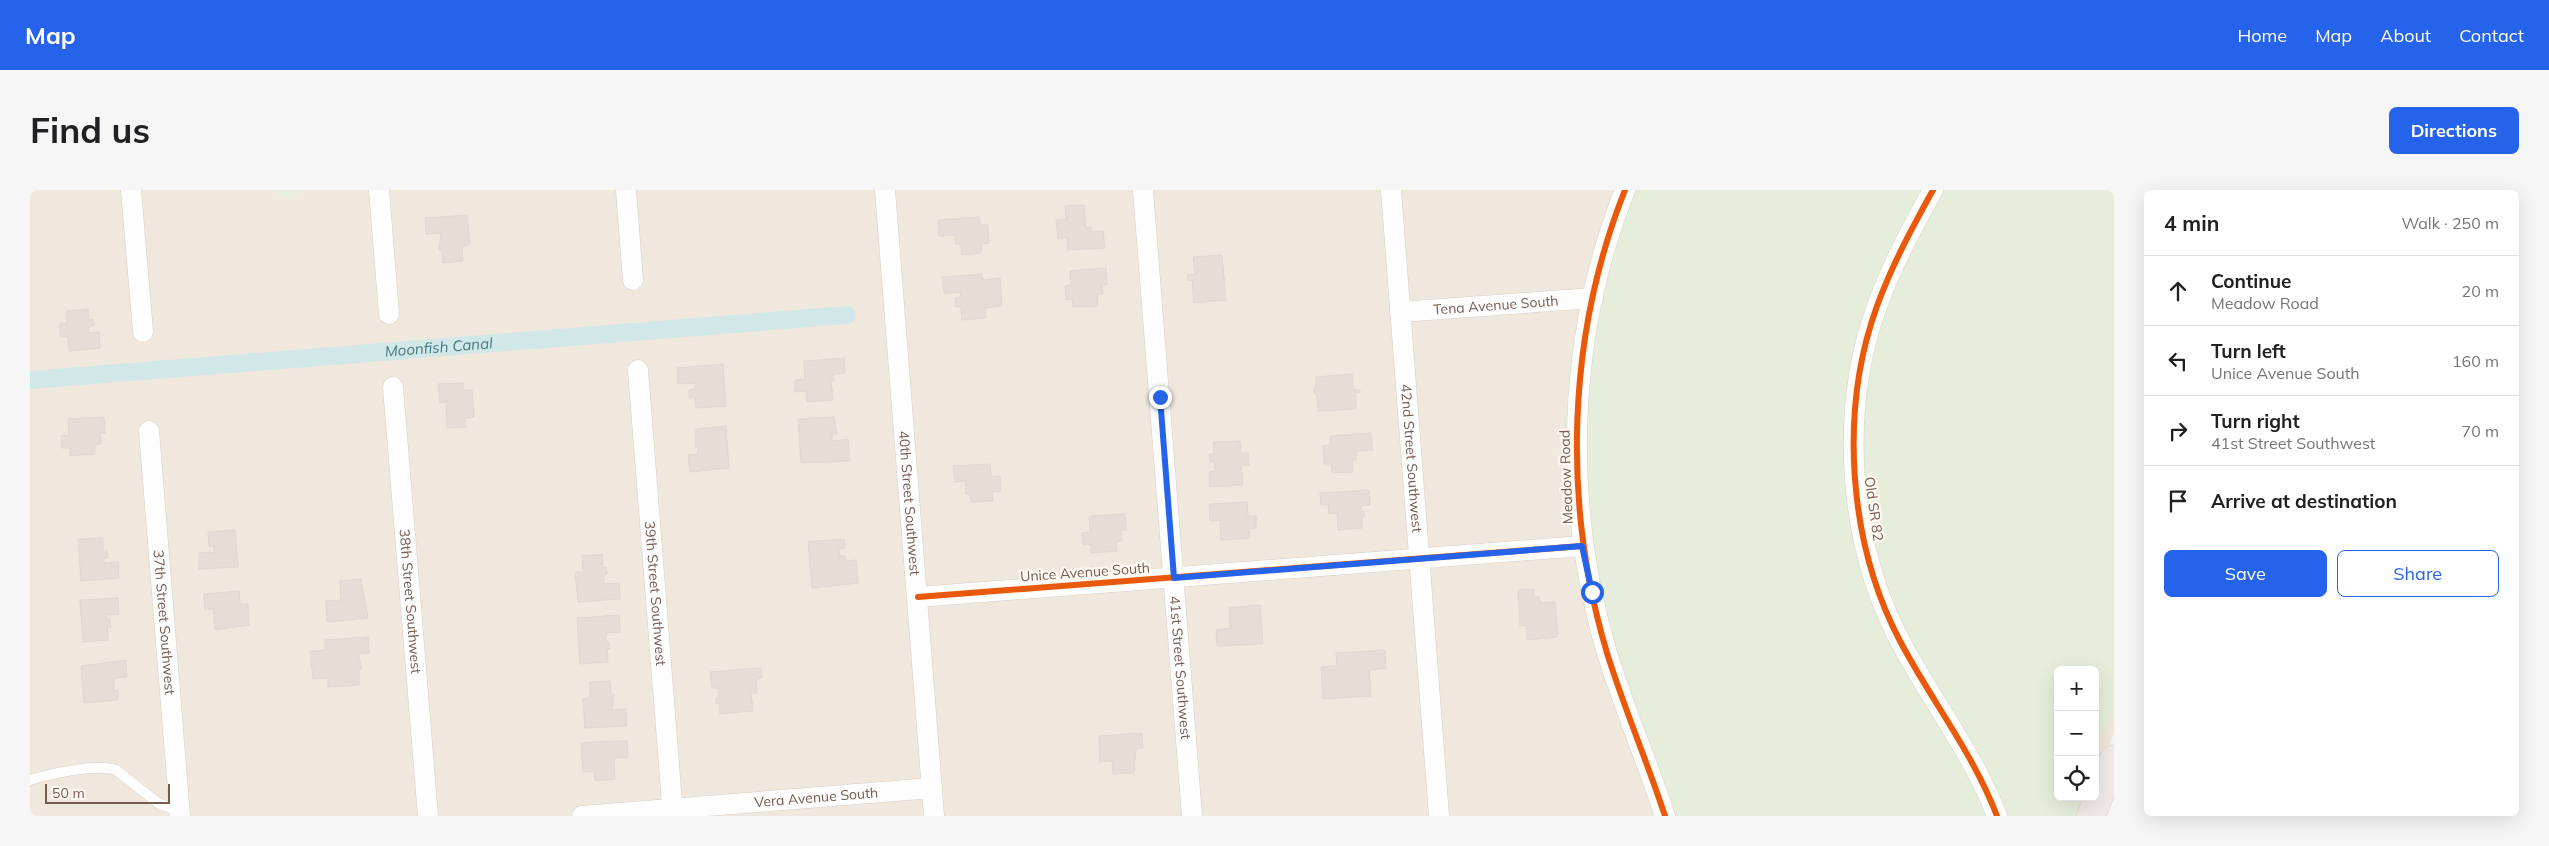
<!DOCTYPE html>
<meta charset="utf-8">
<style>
body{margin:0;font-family:Mulish,sans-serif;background:#f6f6f6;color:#202124}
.controls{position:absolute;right:15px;bottom:15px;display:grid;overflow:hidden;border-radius:8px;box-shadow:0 5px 20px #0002}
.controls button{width:45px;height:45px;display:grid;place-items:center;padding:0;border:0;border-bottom:1px solid #e0e0e0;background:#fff;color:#202124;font:25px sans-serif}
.scale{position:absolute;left:15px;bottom:12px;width:125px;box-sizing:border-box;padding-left:5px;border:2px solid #765b4f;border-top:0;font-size:14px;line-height:18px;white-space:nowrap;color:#765b4f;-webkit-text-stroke:4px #fef9f2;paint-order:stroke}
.stop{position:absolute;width:15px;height:15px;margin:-11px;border:4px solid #2563eb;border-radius:50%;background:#fff}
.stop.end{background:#2563eb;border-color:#fff;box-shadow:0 1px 5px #0008}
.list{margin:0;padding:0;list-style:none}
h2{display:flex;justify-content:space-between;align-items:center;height:65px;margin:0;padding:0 20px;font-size:21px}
h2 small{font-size:16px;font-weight:400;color:#757577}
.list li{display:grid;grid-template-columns:32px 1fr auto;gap:15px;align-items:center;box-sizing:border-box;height:70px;padding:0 20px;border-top:1px solid #e0e0e0}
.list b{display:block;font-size:19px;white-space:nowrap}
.list p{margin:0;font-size:16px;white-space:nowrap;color:#757577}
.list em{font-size:16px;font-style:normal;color:#757577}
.actions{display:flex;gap:10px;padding:15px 20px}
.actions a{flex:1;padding:11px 0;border:1px solid #2563eb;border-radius:8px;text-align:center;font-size:18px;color:#2563eb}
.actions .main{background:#2563eb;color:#fff}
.icon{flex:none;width:28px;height:28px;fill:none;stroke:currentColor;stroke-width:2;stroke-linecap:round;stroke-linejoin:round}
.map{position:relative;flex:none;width:2084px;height:626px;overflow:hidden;border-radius:8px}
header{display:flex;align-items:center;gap:30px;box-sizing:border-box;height:70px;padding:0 25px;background:#2563eb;color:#fff}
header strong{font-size:24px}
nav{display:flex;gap:28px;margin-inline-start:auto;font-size:18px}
.intro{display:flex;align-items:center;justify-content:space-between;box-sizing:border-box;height:120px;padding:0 30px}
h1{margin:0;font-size:35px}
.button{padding:12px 22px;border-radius:8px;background:#2563eb;color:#fff;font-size:18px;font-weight:700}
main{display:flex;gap:30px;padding:0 30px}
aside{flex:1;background:#fff;border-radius:8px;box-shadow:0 5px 20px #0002}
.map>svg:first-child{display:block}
.residential{fill:#f0e7dd}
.green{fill:#e6eedb}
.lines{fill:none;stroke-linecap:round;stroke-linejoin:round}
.canal{stroke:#d1e7e8;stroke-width:18}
.building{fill:#e5ddd6;stroke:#e1d7d1}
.lane-casing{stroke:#d6d0ca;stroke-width:11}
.street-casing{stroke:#d6d0ca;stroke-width:21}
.highway-casing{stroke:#d9d1cc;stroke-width:29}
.lane{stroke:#fefdfd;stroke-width:10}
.street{stroke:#fefdfd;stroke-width:20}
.highway{stroke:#f1eae6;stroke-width:28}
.cycleway-casing{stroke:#fef9f2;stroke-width:9}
.cycleway{stroke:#e8590c;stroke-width:6}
.route{stroke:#2563eb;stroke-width:6}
.labels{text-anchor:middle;stroke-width:4.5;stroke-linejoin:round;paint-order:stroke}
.street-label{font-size:14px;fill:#765b4f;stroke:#fef9f2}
.water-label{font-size:15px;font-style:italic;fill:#467a81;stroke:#fef9f2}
</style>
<header>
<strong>Map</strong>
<nav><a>Home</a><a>Map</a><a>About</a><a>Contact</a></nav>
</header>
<div class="intro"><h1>Find us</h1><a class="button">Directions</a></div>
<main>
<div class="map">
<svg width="2084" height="626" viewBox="0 0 2084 626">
<rect width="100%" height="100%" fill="#f8f4ef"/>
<g class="residential">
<path d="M 0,0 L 239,0 L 261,10 L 274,0 L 1591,0 L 1564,72 L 1539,165 L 1604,533 L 1636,626 L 0,626 Z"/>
<path d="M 2084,521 L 2084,543 L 2065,590 L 2065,548 L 2076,536 Z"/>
</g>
<g class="green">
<path d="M 239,0 L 274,0 L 261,10 Z"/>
<path d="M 1591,0 L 2084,0 L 2084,521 L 2076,536 L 2065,548 L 2065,480 L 2028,480 L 2028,607 L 2056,607 L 2051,626 L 1636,626 L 1604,533 L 1546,393 L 1535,255 L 1539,165 L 1564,72 Z"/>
</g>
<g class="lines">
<path class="canal" id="s1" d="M 0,190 L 817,125"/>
</g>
<g class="building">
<path d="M 1054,15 L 1056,37 L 1061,37 L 1061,42 L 1073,41 L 1075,58 L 1038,60 L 1037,48 L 1028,48 L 1026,30 L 1036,29 L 1035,16 Z"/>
<path d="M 437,25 L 440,55 L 432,56 L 433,71 L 413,73 L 412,59 L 409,60 L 411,43 L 396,44 L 395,28 Z"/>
<path d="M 949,27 L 950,35 L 958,35 L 959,53 L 951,54 L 952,63 L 932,65 L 931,54 L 926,54 L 925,45 L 909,46 L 908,30 Z"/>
<path d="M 1192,65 L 1196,110 L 1164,113 L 1162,90 L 1158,91 L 1157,85 L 1165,84 L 1163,67 Z"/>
<path d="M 1076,78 L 1077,94 L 1072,95 L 1073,104 L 1067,104 L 1068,116 L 1043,117 L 1042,109 L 1036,110 L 1035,96 L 1041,95 L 1040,81 Z"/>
<path d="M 952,84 L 953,90 L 970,88 L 972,116 L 955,118 L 956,128 L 932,130 L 931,116 L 926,117 L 925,108 L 931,107 L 930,102 L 914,104 L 912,87 Z"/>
<path d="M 58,119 L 59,130 L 63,129 L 64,135 L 59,136 L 59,143 L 69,142 L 70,158 L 39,161 L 38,147 L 30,147 L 30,133 L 37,133 L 36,121 Z"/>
<path d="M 814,168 L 815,183 L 803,184 L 804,191 L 801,191 L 803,210 L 777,212 L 776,201 L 765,202 L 765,190 L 775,189 L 774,171 Z"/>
<path d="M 693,174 L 696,216 L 666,218 L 665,207 L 659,208 L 659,200 L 665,199 L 664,193 L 648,194 L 647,178 Z"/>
<path d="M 1322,184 L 1324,200 L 1330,200 L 1330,202 L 1325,203 L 1326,219 L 1288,221 L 1287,205 L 1284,203 L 1284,198 L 1286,196 L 1286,187 Z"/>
<path d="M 433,193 L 433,200 L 442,200 L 444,227 L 435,228 L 436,237 L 417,238 L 416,212 L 410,213 L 408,194 Z"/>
<path d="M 74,227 L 75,243 L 70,243 L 71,254 L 65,254 L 65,264 L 40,266 L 40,258 L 32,258 L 31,246 L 39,245 L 38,229 Z"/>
<path d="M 804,227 L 807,244 L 802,244 L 802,251 L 818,249 L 820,271 L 771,273 L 768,229 Z"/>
<path d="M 696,236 L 699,278 L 660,282 L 658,265 L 668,264 L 668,257 L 665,257 L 666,239 Z"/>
<path d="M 1341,243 L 1342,260 L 1326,261 L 1326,270 L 1322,270 L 1323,282 L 1302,283 L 1301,274 L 1294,274 L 1293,256 L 1300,255 L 1300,246 Z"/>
<path d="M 1210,251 L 1211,263 L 1218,263 L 1219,275 L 1211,275 L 1213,295 L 1180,297 L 1179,282 L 1185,281 L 1184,271 L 1180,272 L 1179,264 L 1184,264 L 1183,252 Z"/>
<path d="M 960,274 L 961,287 L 970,286 L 971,301 L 962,302 L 963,311 L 941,312 L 940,304 L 936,304 L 935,291 L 925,292 L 923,276 Z"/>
<path d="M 1339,300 L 1340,315 L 1331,316 L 1331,321 L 1334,321 L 1335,327 L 1332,327 L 1332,338 L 1308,340 L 1307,323 L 1299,324 L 1298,315 L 1291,315 L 1290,303 Z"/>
<path d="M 1217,312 L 1218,326 L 1226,326 L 1226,338 L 1219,339 L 1220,348 L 1191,350 L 1190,330 L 1180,331 L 1179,314 Z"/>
<path d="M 1095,324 L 1096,340 L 1091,340 L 1092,351 L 1086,352 L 1087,361 L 1061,363 L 1061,354 L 1053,355 L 1052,343 L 1060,342 L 1059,326 Z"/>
<path d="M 205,340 L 208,377 L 169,379 L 169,363 L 184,362 L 184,356 L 179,357 L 178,342 Z"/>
<path d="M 73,348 L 73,361 L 77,360 L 78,368 L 74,368 L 74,373 L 88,372 L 89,388 L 51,391 L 48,349 Z"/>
<path d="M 814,349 L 815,358 L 809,359 L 810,366 L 815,366 L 815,371 L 826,370 L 828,393 L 782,398 L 778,352 Z"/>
<path d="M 572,364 L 573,378 L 576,377 L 577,384 L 574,385 L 574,394 L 589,393 L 590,409 L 548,412 L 545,382 L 553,382 L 552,366 Z"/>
<path d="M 331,389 L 338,428 L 297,432 L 296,411 L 311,410 L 310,391 Z"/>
<path d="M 1504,399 L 1504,407 L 1509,407 L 1510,413 L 1525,412 L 1528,447 L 1497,450 L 1496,435 L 1490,436 L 1488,400 Z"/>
<path d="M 209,401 L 210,414 L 218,414 L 219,435 L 185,440 L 183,419 L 175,420 L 174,404 Z"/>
<path d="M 88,408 L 89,424 L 76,425 L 76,429 L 80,429 L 81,437 L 77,437 L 78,450 L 53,452 L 50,410 Z"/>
<path d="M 1230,415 L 1233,454 L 1187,456 L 1186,440 L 1200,438 L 1199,418 Z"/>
<path d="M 589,425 L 590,442 L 576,443 L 576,452 L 579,452 L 580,458 L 577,459 L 578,472 L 550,474 L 547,428 Z"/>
<path d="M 338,447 L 339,463 L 328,464 L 332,479 L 329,479 L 329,495 L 298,497 L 298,488 L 283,489 L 280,461 L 295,460 L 295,450 Z"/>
<path d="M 1355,460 L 1356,478 L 1339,480 L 1341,506 L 1293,509 L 1291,477 L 1307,476 L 1306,463 Z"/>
<path d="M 96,470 L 97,487 L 84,488 L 84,501 L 88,500 L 88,510 L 54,513 L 51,476 Z"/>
<path d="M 731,478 L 732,488 L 726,489 L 727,503 L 721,503 L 723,521 L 690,524 L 689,513 L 686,514 L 686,508 L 689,508 L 688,498 L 682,498 L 680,482 Z"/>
<path d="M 580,491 L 581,504 L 584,504 L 582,520 L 596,519 L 597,536 L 555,538 L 553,509 L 560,508 L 560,492 Z"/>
<path d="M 1112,543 L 1113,558 L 1106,559 L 1104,583 L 1083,584 L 1082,571 L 1070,572 L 1069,546 Z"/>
<path d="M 580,551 L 597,551 L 598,567 L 584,568 L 585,589 L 565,591 L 564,581 L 553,582 L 551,553 Z"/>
</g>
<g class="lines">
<g class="lane-casing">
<path id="lane" d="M 0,590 C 19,584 68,573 86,580 L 128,613 L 150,622"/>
</g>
<g class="street-casing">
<g id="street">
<path d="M 101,0 L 113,142"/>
<path d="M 349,0 L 359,124"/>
<path d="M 596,0 L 603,90"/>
<path id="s2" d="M 855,0 L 904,626"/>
<path id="s3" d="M 1113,0 L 1162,626"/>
<path id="s4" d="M 1361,0 L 1409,626"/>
<path d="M 1595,0 C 1537,146 1532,312 1577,463 C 1594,518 1617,571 1635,626"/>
<path d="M 1903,0 C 1882,38 1862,75 1847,116 C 1809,221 1818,352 1870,451 C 1901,510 1943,563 1967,626"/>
<path id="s5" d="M 1370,122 L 1563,108"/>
<path id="s6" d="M 608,180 L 643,626"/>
<path id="s7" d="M 363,197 L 398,626"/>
<path id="s8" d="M 119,241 L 150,626"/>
<path d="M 888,407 L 1552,356"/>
<path id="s9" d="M 552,626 L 902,598"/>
</g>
</g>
<g class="highway-casing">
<path id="highway" d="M 2061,626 L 2084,569"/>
</g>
<use href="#lane" class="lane"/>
<use href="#street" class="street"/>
<use href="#highway" class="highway"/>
<g class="cycleway-casing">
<g id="cycleway">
<path d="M 1595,0 C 1537,146 1532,312 1577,463 C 1594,518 1617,571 1635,626"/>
<path d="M 1903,0 C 1882,38 1862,75 1847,116 C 1809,221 1818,352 1870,451 C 1901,510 1943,563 1967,626"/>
<path d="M 888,407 L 1552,356"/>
</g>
</g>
<use href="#cycleway" class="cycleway"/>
</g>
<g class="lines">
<path class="route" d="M 1130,207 L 1144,388 L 1552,356 L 1562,402"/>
</g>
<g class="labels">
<g class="street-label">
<text dy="5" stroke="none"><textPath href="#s5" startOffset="96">Tena Avenue South</textPath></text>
<text dy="5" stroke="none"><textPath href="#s4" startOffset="269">42nd Street Southwest</textPath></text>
<text transform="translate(1536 287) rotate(-92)" y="5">Meadow Road</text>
<text dy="5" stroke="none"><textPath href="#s2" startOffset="314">40th Street Southwest</textPath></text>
<text transform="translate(1844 319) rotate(82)" y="5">Old SR 82</text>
<text transform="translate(1055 382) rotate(-4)" y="5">Unice Avenue South</text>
<text dy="5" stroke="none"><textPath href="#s6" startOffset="224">39th Street Southwest</textPath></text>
<text dy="5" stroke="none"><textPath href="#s7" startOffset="215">38th Street Southwest</textPath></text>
<text dy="5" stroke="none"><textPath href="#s8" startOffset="192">37th Street Southwest</textPath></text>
<text dy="5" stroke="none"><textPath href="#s3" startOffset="479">41st Street Southwest</textPath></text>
<text dy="5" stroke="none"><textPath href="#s9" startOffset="235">Vera Avenue South</textPath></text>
</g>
<g class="water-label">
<text dy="5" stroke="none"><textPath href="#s1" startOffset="410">Moonfish Canal</textPath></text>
</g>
</g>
</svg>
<div class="controls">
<button>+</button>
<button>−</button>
<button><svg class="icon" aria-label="locate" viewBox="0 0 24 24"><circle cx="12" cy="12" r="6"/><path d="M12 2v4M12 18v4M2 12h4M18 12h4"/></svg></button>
</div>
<div class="scale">50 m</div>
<div class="stop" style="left:1562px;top:402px"></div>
<div class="stop end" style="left:1130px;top:207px"></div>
</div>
<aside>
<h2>4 min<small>Walk · 250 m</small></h2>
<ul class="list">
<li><svg class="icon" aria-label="ahead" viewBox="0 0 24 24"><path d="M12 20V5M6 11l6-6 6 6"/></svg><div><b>Continue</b><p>Meadow Road</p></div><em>20 m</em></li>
<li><svg class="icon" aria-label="left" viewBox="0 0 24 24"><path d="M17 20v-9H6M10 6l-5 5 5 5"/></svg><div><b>Turn left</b><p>Unice Avenue South</p></div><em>160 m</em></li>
<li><svg class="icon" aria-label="right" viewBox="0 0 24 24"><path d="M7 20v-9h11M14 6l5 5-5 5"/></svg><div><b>Turn right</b><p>41st Street Southwest</p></div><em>70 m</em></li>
<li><svg class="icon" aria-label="arrive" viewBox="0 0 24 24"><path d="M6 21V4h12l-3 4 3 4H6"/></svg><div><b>Arrive at destination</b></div></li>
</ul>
<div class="actions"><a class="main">Save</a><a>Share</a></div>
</aside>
</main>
